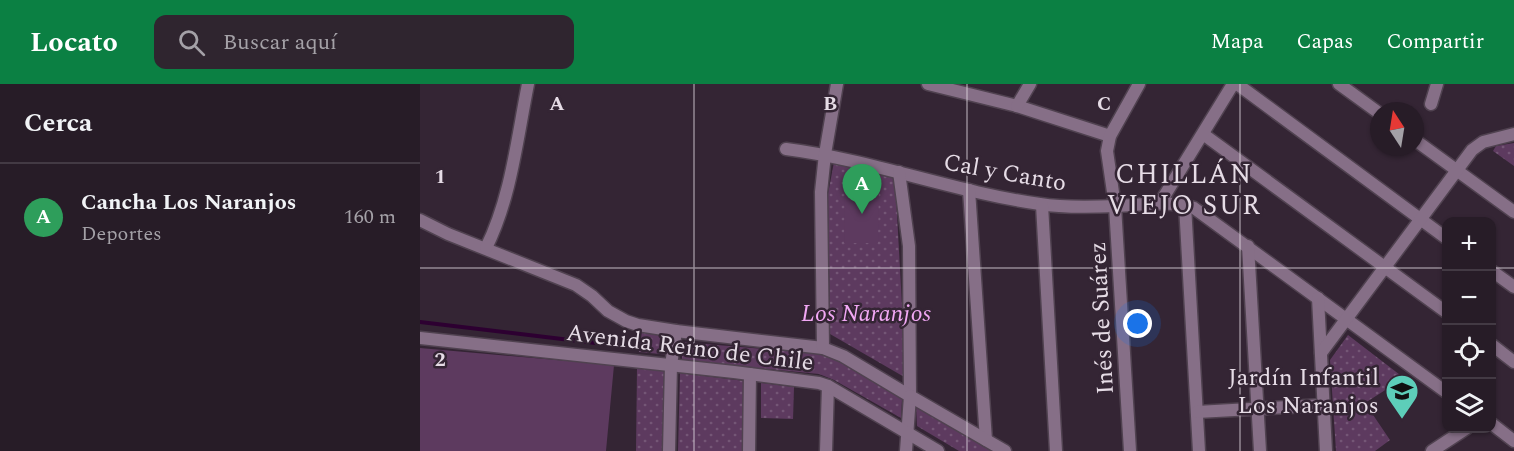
<!DOCTYPE html>
<html lang="es">
<meta charset="utf-8">
<style>
body{margin:0;font-family:Spectral,serif;background:#2f252f;color:#f1f3f6}
.controls{position:absolute;right:18px;bottom:18px;display:grid;overflow:hidden;border-radius:12px;box-shadow:0 2px 4px #0004}
.controls button{width:54px;height:54px;display:grid;place-items:center;padding:0;border:0;border-bottom:2px solid #433a44;background:#271c27;color:#f1f3f6;font:30px sans-serif}
.compass{position:absolute;left:950px;top:18px;width:54px;height:54px;border-radius:50%;background:#271c27;box-shadow:0 2px 4px #0004;rotate:348deg}
.you{position:absolute;left:718px;top:240px;width:21px;height:21px;margin:-15px;border:4px solid #fff;border-radius:50%;background:#1a73e8;box-shadow:0 0 0 9px #1a73e833}
.badge{display:grid;place-items:center;width:39px;height:39px;border-radius:50%;background:#0b8043;color:#fff;font-size:20px;font-weight:700}
.pin{position:absolute;translate:-50% -50px;filter:drop-shadow(0 2px 3px #0008)}
.pin::after{content:'';position:absolute;top:32px;width:21px;height:18px;background:inherit;clip-path:polygon(0 0,100% 0,50% 100%)}
.list{margin:0;padding:0;list-style:none}
h2{display:flex;justify-content:space-between;align-items:center;height:78px;margin:0;padding:0 24px;font-size:26px}
h2 small{font-size:20px;font-weight:400;color:#a4a1a7}
.list li{display:grid;grid-template-columns:39px 1fr auto;gap:18px;align-items:center;box-sizing:border-box;height:108px;padding:0 24px;border-top:2px solid #433a44}
.list b{display:block;font-size:22px;white-space:nowrap}
.list p{margin:0;font-size:20px;white-space:nowrap;color:#a4a1a7}
.list em{font-size:20px;font-style:normal;color:#a4a1a7}
.icon{flex:none;width:33px;height:33px;fill:none;stroke:currentColor;stroke-width:2;stroke-linecap:round;stroke-linejoin:round}
.map{position:relative;flex:none;width:1094px;height:367px;overflow:hidden}
header{display:flex;align-items:center;gap:36px;box-sizing:border-box;height:84px;padding:0 30px;background:#0b8043;color:#fff}
header strong{font-size:28px}
nav{display:flex;gap:33px;margin-inline-start:auto;font-size:21px}
.search{width:420px;height:54px;background:#2f252f;display:flex;align-items:center;gap:15px;box-sizing:border-box;padding:0 21px;border-radius:12px;color:#a4a1a7;font-size:22px}
main{display:flex}
aside{flex:1;background:#271c27}
.map>svg:first-child{display:block}
.grass{fill:url(#grass-dots)}
.pitch{fill:#5d3a5f}
.lines{fill:none;stroke-linecap:round;stroke-linejoin:round}
.stream{stroke:#2d0031;stroke-width:4}
.minor-casing{stroke:#504250;stroke-width:15}
.tertiary-casing{stroke:#504250;stroke-width:15}
.minor{stroke:#866f87;stroke-width:12}
.tertiary{stroke:#866f87;stroke-width:12}
.grid{fill:none;stroke:#e6dce6;stroke-width:1.5;stroke-opacity:0.55}
.labels{text-anchor:middle;stroke-width:5;stroke-linejoin:round;paint-order:stroke}
.street-label{font-size:24px;fill:#e6dce6;stroke:#342534}
.park-label{font-size:24px;font-style:italic;fill:#f2a8f5;stroke:#342534}
.poi-label{font-size:24px;fill:#e6dce6;stroke:#342534;text-anchor:end}
.quarter-label{font-size:27px;letter-spacing:1.5px;fill:#e6dce6;stroke:#342534}
.grid-label{font-size:20px;text-anchor:middle;font-weight:bold;fill:#e6dce6;stroke:#342534;stroke-width:5;stroke-linejoin:round;paint-order:stroke}
</style>
<header>
<strong>Locato</strong>
<div class="search"><svg class="icon" aria-label="search" viewBox="0 0 24 24"><circle cx="10" cy="10" r="6"/><path d="M15 15l6 6"/></svg>Buscar aquí</div>
<nav><a>Mapa</a><a>Capas</a><a>Compartir</a></nav>
</header>
<main>
<aside>
<h2>Cerca<small></small></h2>
<ul class="list">
<li><span class="badge" style="background:#2e9e5b">A</span><div><b>Cancha Los Naranjos</b><p>Deportes</p></div><em>160 m</em></li>
</ul>
</aside>
<div class="map">
<svg width="1094" height="367" viewBox="0 0 1094 367">
<defs>
<pattern id="grass-dots" width="8" height="8" patternUnits="userSpaceOnUse" patternTransform="scale(1.5)"><rect width="8" height="8" fill="#5d3a5f"/><path d="M2 2h.1M6 6h.1" fill="none" stroke="#745676" stroke-width="1.8" stroke-linecap="round"/></pattern>
</defs>
<rect width="100%" height="100%" fill="#342534"/>
<g class="grass">
<path d="M 1094,59 L 1094,82 L 1073,67 L 1076,62 Z"/>
<path d="M 414,78 L 475,94 L 486,294 L 410,250 L 408,110 Z"/>
<path d="M 218,245 L 251,251 L 250,271 L 219,268 Z"/>
<path d="M 928,251 L 984,294 L 945,319 L 970,356 L 955,367 L 916,367 L 910,276 Z"/>
<path d="M 262,258 L 402,270 L 417,273 L 482,315 L 481,334 L 414,296 L 399,290 L 262,277 Z"/>
<path d="M 217,284 L 248,287 L 246,367 L 216,367 Z"/>
<path d="M 260,289 L 325,297 L 324,367 L 258,367 Z"/>
<path d="M 341,299 L 374,303 L 373,335 L 341,334 Z"/>
<path d="M 496,322 L 572,367 L 539,367 L 497,342 Z"/>
</g>
<g class="pitch">
<path d="M 425,100 L 459,101 L 458,159 L 424,159 Z"/>
<path d="M 0,264 L 194,281 L 186,367 L 0,367 Z"/>
</g>
<g class="lines">
<path class="stream" d="M 0,238 L 192,261"/>
<g class="minor-casing">
<g id="minor">
<path d="M 508,0 L 597,22 L 690,52"/>
<path d="M 817,0 L 1026,154"/>
<path d="M 919,0 L 959,29"/>
<path d="M 1011,20 L 1017,0"/>
<path d="M 597,22 L 610,0"/>
<path d="M 783,50 L 1026,228"/>
<path d="M 995,56 L 1094,128"/>
<path d="M 366,65 C 452,76 534,108 620,120 C 644,124 673,123 697,122 C 723,121 749,116 774,124 L 1026,308"/>
<path d="M 479,88 L 489,162 L 490,312 L 486,367"/>
<path d="M 549,106 L 566,356"/>
<path d="M 740,119 L 813,0"/>
<path d="M 622,121 L 636,367"/>
<path d="M 765,121 L 779,367"/>
<path d="M 0,136 L 28,150 L 156,201 L 172,212 L 188,227 L 206,237 L 218,241 L 256,247 L 403,264 L 423,272 L 490,312"/>
<path d="M 828,162 L 840,367"/>
<path d="M 66,164 C 91,114 97,55 108,0"/>
<path d="M 1072,187 L 1094,203"/>
<path d="M 898,214 L 906,367"/>
<path d="M 1072,261 L 1094,278"/>
<path d="M 403,264 L 401,108 L 405,70 L 417,0"/>
<path d="M 901,269 L 1052,66 L 1063,58 L 1094,50"/>
<path d="M 777,328 L 904,321"/>
<path d="M 1072,340 L 1094,357"/>
<path d="M 249,367 L 251,281 L 256,247"/>
<path d="M 329,367 L 330,290"/>
<path d="M 406,367 L 408,302"/>
<path d="M 710,367 L 695,122 L 687,67 L 690,52 L 719,0"/>
<path d="M 1012,367 L 1047,344"/>
</g>
</g>
<g class="tertiary-casing">
<g id="tertiary">
<path d="M 0,254 L 314,288 L 399,299 L 408,302 L 518,367"/>
<path d="M 490,312 L 585,367"/>
</g>
</g>
<use href="#minor" class="minor"/>
<use href="#tertiary" class="tertiary"/>
</g>
<path class="grid" d="M 274,0 L 274,367M 547,0 L 547,367M 820,0 L 820,367M 0,184 L 1026,184M 1072,184 L 1094,184"/>
<defs>
<g id="school-pin" transform="scale(1.725)"><path d="M0 17L-7.5 6A9.5 9.5 0 1 1 7.5 6Z" fill="#5dceb9" stroke="#342534"/><path d="M0-5L7-2L0 1L-7-2ZM-4 1L0 2.5L4 1V4Q0 6-4 4Z" fill="#111"/></g>
</defs>
<g fill-rule="evenodd">
<use href="#school-pin" x="982" y="307"/>
</g>
<g class="labels">
<g class="street-label">
<text transform="translate(585 88) rotate(10)" y="8">Cal y Canto</text>
<text transform="translate(681 234) rotate(-93)" y="8">Inés de Suárez</text>
<text transform="translate(270 263) rotate(7)" y="8">Avenida Reino de Chile</text>
</g>
<g class="park-label">
<text x="446" y="237">Los Naranjos</text>
</g>
<g class="poi-label">
<text x="959" y="301">Jardín Infantil<tspan x="959" dy="28">Los Naranjos</tspan></text>
</g>
<g class="quarter-label">
<text x="764" y="99">CHILLÁN<tspan x="764" dy="31">VIEJO SUR</tspan></text>
</g>
</g>
<g class="grid-label">
<text x="137" y="26">A</text>
<text x="410" y="26">B</text>
<text x="684" y="26">C</text>
<text x="20" y="99">1</text>
<text x="20" y="282">2</text>
</g>
</svg>
<div class="controls">
<button>+</button>
<button>−</button>
<button><svg class="icon" aria-label="locate" viewBox="0 0 24 24"><circle cx="12" cy="12" r="6"/><path d="M12 2v4M12 18v4M2 12h4M18 12h4"/></svg></button>
<button><svg class="icon" aria-label="layers" viewBox="0 0 24 24"><path d="M12 4l9 5-9 5-9-5zM3 14l9 5 9-5"/></svg></button>
</div>
<svg class="compass" viewBox="-18 -18 36 36"><path d="M0-13l5 13h-10z" fill="#e53935"/><path d="M0 13l5-13h-10z" fill="#a4a1a7"/></svg>
<div class="you"></div>
<div class="pin badge" style="left:442px;top:130px;background:#2e9e5b">A</div>
</div>
</main>
